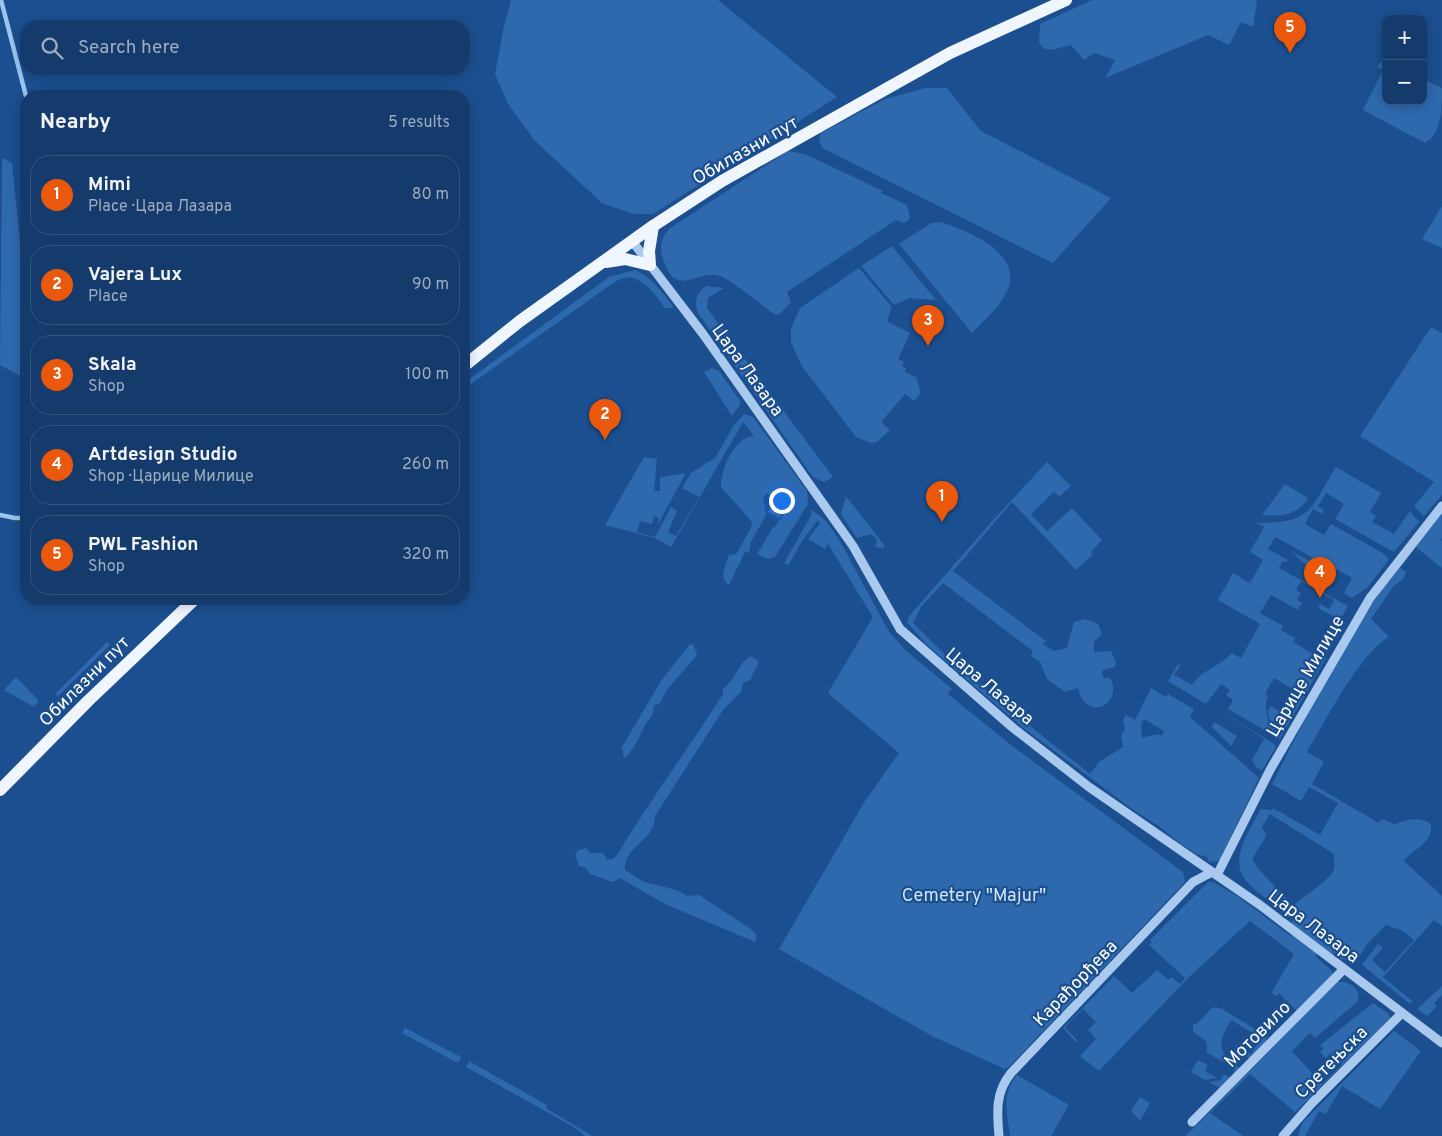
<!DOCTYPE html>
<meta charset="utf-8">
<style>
body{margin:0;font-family:Overpass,sans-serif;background:#1d4271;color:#f1f3f6}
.controls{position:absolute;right:15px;top:15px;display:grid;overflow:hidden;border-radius:10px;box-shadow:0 2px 12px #0003}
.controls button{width:45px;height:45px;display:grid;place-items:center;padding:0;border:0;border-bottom:1px solid #33557e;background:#143b6b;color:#f1f3f6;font:25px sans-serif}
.you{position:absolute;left:781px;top:500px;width:18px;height:18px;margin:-12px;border:4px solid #fff;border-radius:50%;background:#1a73e8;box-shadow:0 0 0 8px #1a73e833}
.badge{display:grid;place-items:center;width:32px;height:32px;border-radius:50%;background:#ea580c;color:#fff;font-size:16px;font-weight:700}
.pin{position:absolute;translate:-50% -41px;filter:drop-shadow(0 1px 2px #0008)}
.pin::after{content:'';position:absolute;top:26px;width:18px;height:15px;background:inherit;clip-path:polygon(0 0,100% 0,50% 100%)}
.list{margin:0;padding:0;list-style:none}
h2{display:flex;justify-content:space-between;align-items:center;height:65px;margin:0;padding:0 20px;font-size:21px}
h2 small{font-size:16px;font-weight:400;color:#9dadc1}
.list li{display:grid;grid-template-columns:32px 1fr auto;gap:15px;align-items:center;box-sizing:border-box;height:80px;margin:0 10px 10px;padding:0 10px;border:1px solid #33557e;border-radius:20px}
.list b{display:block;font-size:19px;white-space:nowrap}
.list p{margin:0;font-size:16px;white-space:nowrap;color:#9dadc1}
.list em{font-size:16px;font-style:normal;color:#9dadc1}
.icon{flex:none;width:28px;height:28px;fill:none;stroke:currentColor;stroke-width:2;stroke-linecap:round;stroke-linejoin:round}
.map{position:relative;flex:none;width:1442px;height:1136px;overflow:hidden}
.search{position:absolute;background:#143b6b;box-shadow:0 2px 12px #0003;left:20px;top:20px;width:450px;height:55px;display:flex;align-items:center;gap:12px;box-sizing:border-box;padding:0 18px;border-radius:20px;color:#9dadc1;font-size:19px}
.panel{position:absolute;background:#143b6b;box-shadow:0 2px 12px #0003;left:20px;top:90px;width:450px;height:515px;border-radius:20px}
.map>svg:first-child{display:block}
.green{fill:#2e69ad;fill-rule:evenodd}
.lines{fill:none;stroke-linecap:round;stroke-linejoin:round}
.stream{stroke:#9cc4f0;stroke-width:4.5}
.minor{stroke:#a9c9ee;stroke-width:9}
.major{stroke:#f0f6ff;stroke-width:12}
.labels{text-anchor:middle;stroke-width:4.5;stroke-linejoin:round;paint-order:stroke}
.street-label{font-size:18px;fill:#fff;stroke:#1b4f8f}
.park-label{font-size:18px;fill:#cfe3fa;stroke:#1b4f8f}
</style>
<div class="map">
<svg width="1442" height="1136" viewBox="0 0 1442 1136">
<rect width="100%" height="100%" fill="#1b4f8f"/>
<g class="green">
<path d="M 511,0 L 718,0 L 837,97 L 653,214 L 633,214 L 602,203 L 535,141 L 508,104 L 495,74 L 504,26 Z"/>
<path d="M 1092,0 L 1255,0 L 1257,1 L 1253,27 L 1241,22 L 1229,45 L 1208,35 L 1105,78 L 1115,60 L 1094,53 L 1084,60 L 1071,45 L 1052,50 L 1043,48 L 1039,42 L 1040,24 Z"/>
<path d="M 1384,59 L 1386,60 L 1386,101 L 1423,101 L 1423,79 L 1442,88 C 1442,109 1442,133 1425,143 L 1363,110 L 1383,70 L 1377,67 Z"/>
<path d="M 926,88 L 947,88 L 981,131 L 1111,198 L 1053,263 L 822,148 L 819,139 L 821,133 L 885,99 Z"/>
<path d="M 788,151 L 805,154 L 883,191 L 881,193 L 907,205 L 910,217 L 907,222 L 902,223 L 896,220 L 787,292 L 791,302 L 779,315 L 774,314 C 763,306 730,279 720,276 C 696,268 676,302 662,256 C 659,245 662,237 670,228 Z"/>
<path d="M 2,158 L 12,163 L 20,243 L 20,267 L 26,284 L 26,379 L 0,365 Z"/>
<path d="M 1442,206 L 1442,248 L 1422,239 Z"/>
<path d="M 940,222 C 967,230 1025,254 1007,291 C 1000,307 983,321 972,333 L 899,244 L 931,223 Z"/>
<path d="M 892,246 L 936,300 L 910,298 L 894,305 L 861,266 Z"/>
<path d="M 859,268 L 892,307 L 887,321 L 910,333 L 898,359 L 904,362 L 902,366 L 906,368 L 905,372 L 916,377 L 921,393 L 914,401 L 905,394 L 881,422 L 890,430 L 877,442 L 871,443 L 856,437 L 801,365 L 791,342 L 791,328 L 800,308 Z"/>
<path d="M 635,270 C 653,278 662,292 674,308 L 665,308 C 656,296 642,274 624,278 C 618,279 611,285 606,288 L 464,389 L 464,383 L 609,277 Z"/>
<path d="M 707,286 L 724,288 L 708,298 L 707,308 L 833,477 L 824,482 L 813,477 L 698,313 C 694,301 696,292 707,286 Z"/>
<path d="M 1431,327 L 1442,333 L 1442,495 L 1424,516 L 1414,506 L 1434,482 L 1360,436 Z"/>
<path d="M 712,368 L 719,371 L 740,401 L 740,405 L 732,416 L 704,372 Z"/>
<path d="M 744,414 L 753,417 L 807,491 L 808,504 L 775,557 L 768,559 L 757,554 L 773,527 L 774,528 L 793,501 L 792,500 L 779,518 L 768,512 L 775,500 L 767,493 L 763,497 L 766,515 L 751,542 L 749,552 L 745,552 L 729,585 C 718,577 726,566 729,555 L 736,554 L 751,528 L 752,522 L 721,487 C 721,469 734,437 754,436 L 743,422 L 671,547 L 655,538 L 605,525 L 644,457 L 657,459 L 654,491 L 660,491 L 660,477 L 686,473 L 657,526 L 659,518 L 654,516 L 652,524 L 640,521 L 637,532 L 655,537 L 671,507 L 677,511 L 668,532 L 676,536 L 699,497 L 682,488 L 691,473 L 715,458 L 734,425 Z"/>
<path d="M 1047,462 L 1071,486 L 1059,497 L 1054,492 L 1031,514 L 1047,531 L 1072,508 L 1102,540 L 1091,552 L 1093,554 L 1076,570 L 1012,502 L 953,571 L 1046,641 L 1043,644 L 1054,651 L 1067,648 L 1074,622 L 1085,619 L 1098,624 L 1102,634 L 1094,642 L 1094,652 L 1111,651 L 1116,662 L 1115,667 L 1103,670 L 1102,674 L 1104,678 L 1110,678 C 1122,699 1097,719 1082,699 C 1080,696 1079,692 1078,688 L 1065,692 L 1047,679 L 1040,662 L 1031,656 L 1033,651 L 943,583 L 921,607 L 913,623 L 965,674 L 1090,774 L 1099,762 L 1123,747 L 1121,736 L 1125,729 L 1123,720 L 1126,715 L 1135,720 L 1151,688 L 1166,697 L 1168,694 L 1194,709 L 1190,717 L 1259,778 L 1219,861 L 1209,862 L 1207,857 L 1196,854 L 1185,846 L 1182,845 L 1159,826 L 1135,811 L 1022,727 L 927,645 L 907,622 L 910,615 L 994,519 ZM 1144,719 L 1164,731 L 1162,736 L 1158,734 L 1142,738 L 1141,724 Z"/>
<path d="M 1336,467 L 1381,493 L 1370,512 L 1376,516 L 1372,522 L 1394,534 L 1410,511 L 1419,522 L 1394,552 L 1335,519 L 1344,504 L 1326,493 L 1318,506 L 1324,510 L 1322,514 L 1313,509 L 1305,524 L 1324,535 L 1331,524 L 1381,552 L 1389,559 L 1368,587 L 1352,598 L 1344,593 L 1352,578 L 1320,560 L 1311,575 L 1308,567 L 1292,552 L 1310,561 L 1312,557 L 1275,537 L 1268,549 L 1288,560 L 1286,562 L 1283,561 L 1279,568 L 1348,606 L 1340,620 L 1318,608 L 1320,604 L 1329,609 L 1334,600 L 1301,581 L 1296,590 L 1301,593 L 1297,600 L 1302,603 L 1298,610 L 1271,595 L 1260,613 L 1283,626 L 1281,630 L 1295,638 L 1293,642 L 1318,657 L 1320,654 L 1326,658 L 1280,739 L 1228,709 L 1233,700 L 1226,695 L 1230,690 L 1221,684 L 1206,704 L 1168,681 L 1178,664 L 1180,666 L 1174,675 L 1192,685 C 1202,670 1220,666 1232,653 L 1241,658 L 1260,624 L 1218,600 L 1233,573 L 1250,583 L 1263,560 L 1250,552 L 1264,527 L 1256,523 C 1312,523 1309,511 1336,467 ZM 1274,678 L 1293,689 L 1281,712 L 1271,706 L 1268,711 L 1270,720 L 1276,731 C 1267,722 1263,706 1268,696 L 1265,694 Z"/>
<path d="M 1285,484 L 1308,498 C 1298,515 1280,517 1262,515 Z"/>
<path d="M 846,496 L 885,546 L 883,548 L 875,547 L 877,540 L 871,534 L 857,538 L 841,514 Z"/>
<path d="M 812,510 L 826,521 L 840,541 L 888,630 L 904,649 L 952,689 L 948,694 L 1011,745 L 1183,872 L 1185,882 L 1010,1066 L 1005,1069 L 932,1036 L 779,949 L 865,801 L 899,753 L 828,693 L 873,617 L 828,544 L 825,549 L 808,539 L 820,523 L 818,520 L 802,541 L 788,566 L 784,563 L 812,514 L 811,512 Z"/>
<path d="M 1442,514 L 1442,539 L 1439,538 L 1442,541 L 1442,568 L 1416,547 L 1400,568 L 1406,572 L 1404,578 L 1393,587 L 1371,619 L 1389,637 C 1360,653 1325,722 1307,752 L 1324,762 L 1312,784 L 1372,819 L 1378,823 L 1383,819 L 1395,825 C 1403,819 1424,816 1431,825 C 1433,844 1411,850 1404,861 L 1442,896 L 1442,926 L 1434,920 L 1383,977 L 1412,1001 L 1410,1004 L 1362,965 L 1378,944 L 1383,948 L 1372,960 L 1385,972 L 1414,940 L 1403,931 L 1386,925 L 1367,944 L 1357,961 L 1351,956 L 1348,960 L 1341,959 L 1337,954 L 1322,951 L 1315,956 L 1332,971 L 1333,974 L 1297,1011 L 1286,1000 L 1281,1004 L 1285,999 L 1279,993 L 1276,996 L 1271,993 L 1294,954 L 1250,921 L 1189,977 L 1099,1071 L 1080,1056 L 1096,1039 L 1088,1030 L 1096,1022 L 1083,1009 L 1065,1027 L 1078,1041 L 1076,1042 L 1063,1028 L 1114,976 L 1132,993 L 1157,970 L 1168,980 L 1171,977 L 1180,984 L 1185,978 L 1149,945 L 1152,942 L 1150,940 L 1208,882 L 1213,882 L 1237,896 L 1292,937 L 1292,916 C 1234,877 1224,872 1261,809 L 1272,810 L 1273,808 L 1320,835 L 1338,803 L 1309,787 L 1301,801 L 1272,784 C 1306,715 1343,646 1387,582 C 1404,559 1424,536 1442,514 ZM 1270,814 L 1334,854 C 1334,858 1335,865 1334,869 C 1332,879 1302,897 1293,906 L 1287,903 L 1288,900 C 1276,886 1261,875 1252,859 L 1265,838 L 1266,834 L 1262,827 Z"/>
<path d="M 107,642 L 110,645 L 57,697 L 56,693 Z"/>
<path d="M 693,644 L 697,655 L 667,690 L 659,704 L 654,706 C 654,717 648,719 644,727 C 638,739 635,749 624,758 L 622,747 L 661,681 L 689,645 Z"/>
<path d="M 751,656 L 759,662 L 750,680 L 743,683 L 741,692 L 723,710 L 714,724 L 655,816 C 655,819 654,824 653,827 C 645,844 624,849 625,870 L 644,882 L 677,890 L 687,896 L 699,895 L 751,929 L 757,936 L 755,942 L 665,904 L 620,878 L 613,882 L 590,874 L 586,868 L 579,866 L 575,855 L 578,850 L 586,848 L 590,853 L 603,853 L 607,860 L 613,859 L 617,855 C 650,800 689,748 723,694 L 723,689 L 731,681 L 743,662 Z"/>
<path d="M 16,677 L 39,701 L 34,707 L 4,690 Z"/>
<path d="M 1217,709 L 1274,744 L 1276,747 L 1262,770 L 1257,768 L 1252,760 L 1264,739 Z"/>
<path d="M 1214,722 L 1237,736 L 1231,746 L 1212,727 Z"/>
<path d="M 1337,982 C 1349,980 1363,990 1357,1002 L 1315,1038 L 1310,1033 L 1292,1051 L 1322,1084 L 1342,1065 L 1330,1054 L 1326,1058 L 1320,1052 L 1323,1049 L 1320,1045 L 1373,1003 L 1389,1014 L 1390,1019 L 1295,1112 L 1250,1074 L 1210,1113 L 1243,1136 L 1186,1136 Z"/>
<path d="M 1442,986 L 1442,995 L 1434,1003 L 1437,1006 L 1427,1016 L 1417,1009 Z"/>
<path d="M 1215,1007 L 1222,1009 L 1268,1037 L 1265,1039 L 1268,1041 L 1250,1059 L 1238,1050 L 1234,1044 L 1251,1054 L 1261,1038 L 1231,1020 C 1217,1044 1217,1052 1241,1069 L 1221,1089 L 1209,1082 L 1221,1080 L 1224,1074 L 1231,1078 L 1235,1069 L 1206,1052 C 1211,1039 1199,1038 1193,1031 L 1193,1025 C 1203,1022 1207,1009 1215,1007 Z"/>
<path d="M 405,1028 L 461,1057 L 458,1063 L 402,1033 Z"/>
<path d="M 1394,1031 L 1421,1051 L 1380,1109 L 1342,1086 L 1326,1114 L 1319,1111 L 1305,1136 L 1298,1136 L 1302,1123 Z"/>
<path d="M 1198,1060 L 1208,1065 L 1205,1071 L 1217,1078 L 1205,1080 L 1191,1072 Z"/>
<path d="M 469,1061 L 547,1105 L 546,1108 L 592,1136 L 585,1136 L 572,1126 L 466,1067 Z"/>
<path d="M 1017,1075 L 1069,1105 L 1051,1136 L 1010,1136 C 1007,1113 1001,1094 1017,1075 Z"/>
<path d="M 1140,1097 L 1150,1103 L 1140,1121 L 1131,1111 Z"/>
</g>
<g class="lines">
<g class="stream">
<path d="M 1,0 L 26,96"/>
<path d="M 0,515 L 15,518 L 26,518"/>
</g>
<g class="minor">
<path d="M 632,241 L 703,334 L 853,546 L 900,629 L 1012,727 L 1089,787 L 1260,905 L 1442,1043"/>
<path d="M 1217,875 L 1270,770 L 1370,598 L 1442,506"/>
<path d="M 1192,1122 L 1344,969"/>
<path d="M 999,1136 C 997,1112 995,1093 1011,1073 L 1193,882 L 1212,872"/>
<path d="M 1283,1136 L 1312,1103 L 1402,1013"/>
</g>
<g class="major">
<path d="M 606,262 L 625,259 L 650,265 L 649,251 L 653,226"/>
<path d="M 464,366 L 520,321 L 653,226 L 722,181 L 950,53 L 1066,0"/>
<path d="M 0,790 L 88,701 L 195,599"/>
</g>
</g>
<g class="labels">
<g class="street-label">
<text transform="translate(745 150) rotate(-30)" y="6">Обилазни пут</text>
<text transform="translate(748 370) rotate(54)" y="6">Цара Лазара</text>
<text transform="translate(1305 676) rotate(-60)" y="6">Царице Милице</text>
<text transform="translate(84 681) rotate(-45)" y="6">Обилазни пут</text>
<text transform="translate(990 686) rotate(40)" y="6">Цара Лазара</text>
<text transform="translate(1314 926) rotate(37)" y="6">Цара Лазара</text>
<text transform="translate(1075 983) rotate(-46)" y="6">Карађорђева</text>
<text transform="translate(1257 1034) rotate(-45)" y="6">Мотовило</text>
<text transform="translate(1331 1062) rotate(-45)" y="6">Сретењска</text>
</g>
<g class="park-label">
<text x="974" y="901">Cemetery "Majur"</text>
</g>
</g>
</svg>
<div class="controls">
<button>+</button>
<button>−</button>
</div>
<div class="you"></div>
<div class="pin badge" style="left:942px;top:522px">1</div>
<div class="pin badge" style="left:605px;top:440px">2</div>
<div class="pin badge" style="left:928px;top:346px">3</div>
<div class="pin badge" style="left:1320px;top:598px">4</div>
<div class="pin badge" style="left:1290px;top:53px">5</div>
<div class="search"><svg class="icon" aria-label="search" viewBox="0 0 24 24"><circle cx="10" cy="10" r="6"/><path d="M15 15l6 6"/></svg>Search here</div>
<section class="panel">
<h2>Nearby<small>5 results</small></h2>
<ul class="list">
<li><span class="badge">1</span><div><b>Mimi</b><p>Place · Цара Лазара</p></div><em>80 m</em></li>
<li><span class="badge">2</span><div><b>Vajera Lux</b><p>Place</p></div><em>90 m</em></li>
<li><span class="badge">3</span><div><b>Skala</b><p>Shop</p></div><em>100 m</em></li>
<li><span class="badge">4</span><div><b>Artdesign Studio</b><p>Shop · Царице Милице</p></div><em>260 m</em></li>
<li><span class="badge">5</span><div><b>PWL Fashion</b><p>Shop</p></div><em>320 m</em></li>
</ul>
</section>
</div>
